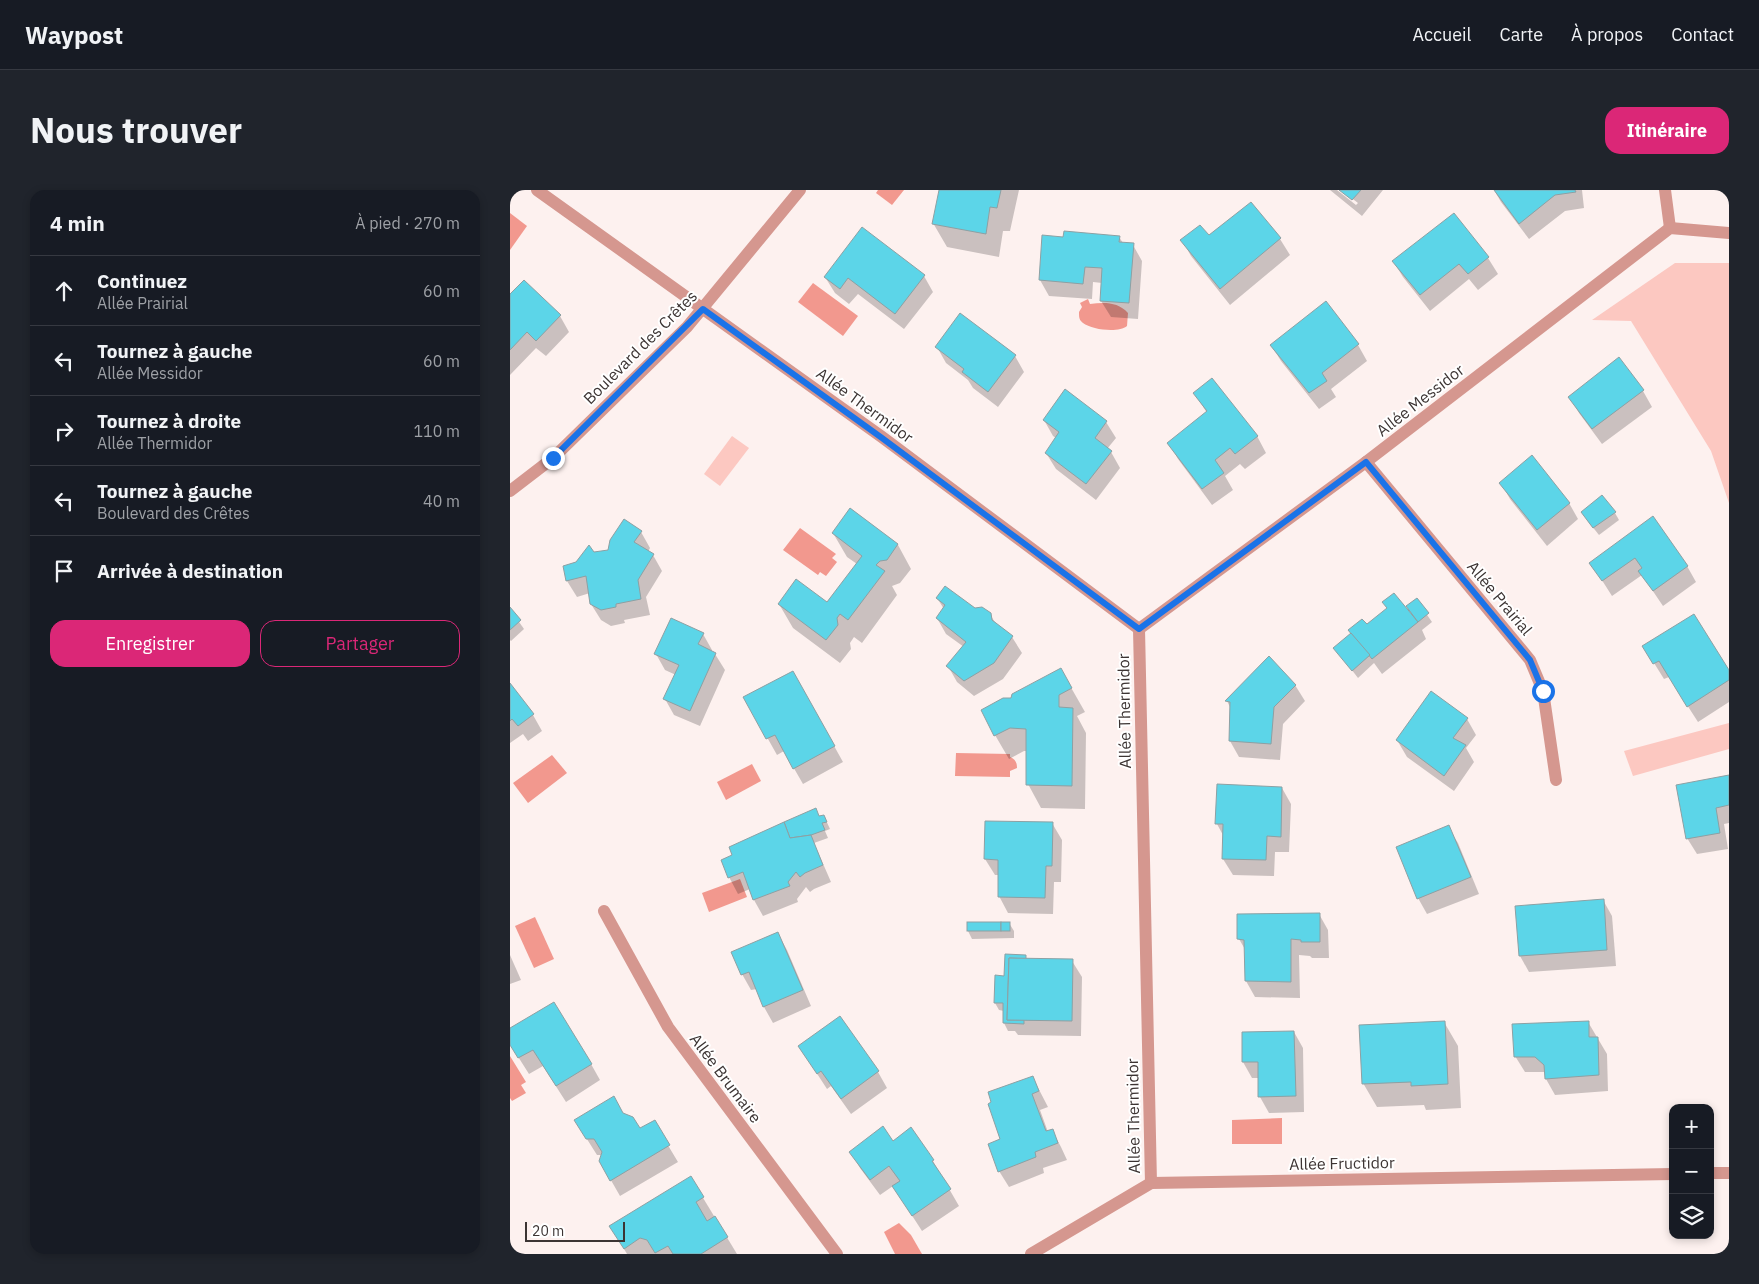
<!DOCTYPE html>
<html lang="fr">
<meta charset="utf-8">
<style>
body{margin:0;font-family:"IBM Plex Sans",sans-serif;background:#20242c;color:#f1f3f6}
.controls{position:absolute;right:15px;bottom:15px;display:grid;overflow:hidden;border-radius:10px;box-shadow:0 2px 8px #0003}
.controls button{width:45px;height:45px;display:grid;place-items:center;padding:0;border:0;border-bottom:1px solid #363941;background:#171b24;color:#f1f3f6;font:25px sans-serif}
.scale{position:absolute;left:15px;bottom:12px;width:100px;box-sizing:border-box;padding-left:5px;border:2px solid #3c3433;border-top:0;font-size:14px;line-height:18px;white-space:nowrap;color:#3c3433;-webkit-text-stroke:4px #fff;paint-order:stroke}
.stop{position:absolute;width:15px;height:15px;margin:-11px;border:4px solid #1a73e8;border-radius:50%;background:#fff}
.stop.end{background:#1a73e8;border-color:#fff;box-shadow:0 1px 5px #0008}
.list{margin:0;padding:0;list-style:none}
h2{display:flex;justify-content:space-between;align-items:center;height:65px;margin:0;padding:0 20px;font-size:21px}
h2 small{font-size:16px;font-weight:400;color:#9ea1a6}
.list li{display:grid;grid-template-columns:32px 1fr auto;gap:15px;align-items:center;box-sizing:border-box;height:70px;padding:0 20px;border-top:1px solid #363941}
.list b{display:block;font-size:19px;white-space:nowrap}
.list p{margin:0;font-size:16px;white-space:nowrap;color:#9ea1a6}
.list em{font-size:16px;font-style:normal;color:#9ea1a6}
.actions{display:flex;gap:10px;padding:15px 20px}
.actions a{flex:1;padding:11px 0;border:1px solid #db2777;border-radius:15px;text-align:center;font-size:18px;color:#db2777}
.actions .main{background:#db2777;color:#fff}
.icon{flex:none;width:28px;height:28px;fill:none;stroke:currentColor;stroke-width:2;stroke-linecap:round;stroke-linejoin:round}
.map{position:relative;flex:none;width:1219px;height:1064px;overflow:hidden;border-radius:15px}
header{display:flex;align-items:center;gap:30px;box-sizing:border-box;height:70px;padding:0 25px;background:#171b24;border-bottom:1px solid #363941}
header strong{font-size:24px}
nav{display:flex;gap:28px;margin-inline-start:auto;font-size:18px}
.intro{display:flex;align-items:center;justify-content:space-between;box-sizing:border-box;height:120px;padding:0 30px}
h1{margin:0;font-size:35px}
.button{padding:12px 22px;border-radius:15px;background:#db2777;color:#fff;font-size:18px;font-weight:700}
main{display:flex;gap:30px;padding:0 30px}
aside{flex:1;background:#171b24;border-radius:15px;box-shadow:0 2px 8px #0003}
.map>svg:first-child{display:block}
.green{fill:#fcc8c1}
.water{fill:#f2988e}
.shadow{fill:#0003}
.building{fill:#5cd5e8;stroke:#8da0a3}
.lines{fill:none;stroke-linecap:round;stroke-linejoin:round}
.minor{stroke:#d5978f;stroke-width:12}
.route{stroke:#1a73e8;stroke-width:6}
.labels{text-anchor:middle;stroke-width:4;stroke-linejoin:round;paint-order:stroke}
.street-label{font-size:16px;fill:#3c3433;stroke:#fff}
</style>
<header>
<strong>Waypost</strong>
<nav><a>Accueil</a><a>Carte</a><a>À propos</a><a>Contact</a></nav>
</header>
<div class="intro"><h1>Nous trouver</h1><a class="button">Itinéraire</a></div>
<main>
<aside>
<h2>4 min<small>À pied · 270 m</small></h2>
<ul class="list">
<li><svg class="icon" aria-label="ahead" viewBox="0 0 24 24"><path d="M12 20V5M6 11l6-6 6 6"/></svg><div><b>Continuez</b><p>Allée Prairial</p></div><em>60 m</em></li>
<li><svg class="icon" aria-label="left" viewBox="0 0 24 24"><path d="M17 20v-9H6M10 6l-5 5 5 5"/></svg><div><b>Tournez à gauche</b><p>Allée Messidor</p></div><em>60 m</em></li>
<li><svg class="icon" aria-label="right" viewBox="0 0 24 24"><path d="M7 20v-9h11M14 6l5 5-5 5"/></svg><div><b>Tournez à droite</b><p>Allée Thermidor</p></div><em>110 m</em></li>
<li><svg class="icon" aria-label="left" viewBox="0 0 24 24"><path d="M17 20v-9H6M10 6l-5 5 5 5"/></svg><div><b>Tournez à gauche</b><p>Boulevard des Crêtes</p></div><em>40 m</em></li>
<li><svg class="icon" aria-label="arrive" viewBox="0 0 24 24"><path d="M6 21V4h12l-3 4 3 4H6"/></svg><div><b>Arrivée à destination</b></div></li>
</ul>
<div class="actions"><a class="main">Enregistrer</a><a>Partager</a></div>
</aside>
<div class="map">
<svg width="1219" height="1064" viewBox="0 0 1219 1064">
<rect width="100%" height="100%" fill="#fdf1ef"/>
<g class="green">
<path d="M 1165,73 L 1219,73 L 1219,313 L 1201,261 L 1121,131 L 1082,130 Z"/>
<path d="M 222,246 L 239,258 L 210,296 L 194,284 Z"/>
<path d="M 1219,533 L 1219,559 L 1123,586 L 1114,561 Z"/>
</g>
<g class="water">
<path d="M 368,0 L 394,0 L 382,15 L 366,3 Z"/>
<path d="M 0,23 L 17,36 L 0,60 Z"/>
<path d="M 303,93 L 348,126 L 333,146 L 288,112 Z"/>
<path d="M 578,109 L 580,114 C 595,112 608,112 618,123 L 617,136 C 609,143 582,140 573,133 C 569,130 569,127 569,122 L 572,117 L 570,113 Z"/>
<path d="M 290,338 L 326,364 L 322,368 L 327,372 L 316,386 L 310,382 L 308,385 L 273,360 Z"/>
<path d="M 446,563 L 500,564 L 500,567 C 505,569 507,572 507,578 L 500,581 L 500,587 L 445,586 Z"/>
<path d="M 42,565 L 57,583 L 18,613 L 3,593 Z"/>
<path d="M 242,574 L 251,591 L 216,610 L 207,592 Z"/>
<path d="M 230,689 L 237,707 L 199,722 L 192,703 Z"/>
<path d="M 25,727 L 44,769 L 24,778 L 5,736 Z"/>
<path d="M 0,866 L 16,892 L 11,895 L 16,903 L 2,911 L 0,908 Z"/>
<path d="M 772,928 L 772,954 L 722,954 L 722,930 Z"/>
<path d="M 389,1033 L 401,1045 L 412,1064 L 385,1064 L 374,1042 Z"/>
</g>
<g class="shadow">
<path d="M 430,0 L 509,0 L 500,41 L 493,41 L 489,67 L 437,57 L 423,33 Z"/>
<path d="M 820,0 L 827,0 L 846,15 L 848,13 L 831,0 L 873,0 L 852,26 Z"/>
<path d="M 984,0 L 1072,0 L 1074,18 L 1055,21 L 1019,49 L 991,12 Z"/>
<path d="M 741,14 L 770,49 L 780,65 L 720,115 L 681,66 L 672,50 L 698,46 Z"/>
<path d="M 944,25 L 978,68 L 988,84 L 968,100 L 959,89 L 920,121 L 893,87 L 883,71 Z"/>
<path d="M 533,46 L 554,49 L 609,47 L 613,53 L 623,55 L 632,71 L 628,129 L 601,127 L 591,111 L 592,93 L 583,92 L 582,109 L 539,106 L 530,90 Z"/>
<path d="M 414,86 L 423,102 L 394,139 L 348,104 L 339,114 L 325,103 L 315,87 Z"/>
<path d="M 0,105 L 50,126 L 59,142 L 36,166 L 26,158 L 0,185 Z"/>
<path d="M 761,155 L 848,155 L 857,171 L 821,199 L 826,207 L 809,219 L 771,171 Z"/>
<path d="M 427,157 L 505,166 L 514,182 L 488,217 L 463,198 L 458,190 L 436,173 Z"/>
<path d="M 1133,201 L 1142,217 L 1092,254 L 1069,223 L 1060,207 Z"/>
<path d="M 685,204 L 747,246 L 756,263 L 735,279 L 730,274 L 715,286 L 723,300 L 702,315 L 668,269 L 659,253 L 697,223 Z"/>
<path d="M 534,230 L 596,232 L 606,248 L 597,259 L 601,262 L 610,278 L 586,310 L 546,279 L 536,263 L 546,248 L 543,246 Z"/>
<path d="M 991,293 L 1059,313 L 1068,329 L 1037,356 L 1000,309 Z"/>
<path d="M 341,319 L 388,355 L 401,379 L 390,393 L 382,396 L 387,405 L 352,453 L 344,447 L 340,453 L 341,459 L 330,473 L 283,438 L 269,414 L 317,413 L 347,374 L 337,367 L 323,343 Z"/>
<path d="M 1105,323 L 1109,330 L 1089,345 L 1077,330 Z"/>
<path d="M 1143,328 L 1177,376 L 1186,392 L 1153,416 L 1132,385 L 1102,406 L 1081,373 Z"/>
<path d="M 131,342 L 140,358 L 138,362 L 143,365 L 152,381 L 136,407 L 140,425 L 114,430 L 115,433 L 101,436 L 91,430 L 81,414 L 80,403 L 67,407 L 57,391 L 54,377 L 66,373 L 84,363 L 99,361 Z"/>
<path d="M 427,408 L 480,424 L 487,436 L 502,447 L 512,463 L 493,489 L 464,506 L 447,492 L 438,476 L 454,457 L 436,444 L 427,428 L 434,419 Z"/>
<path d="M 906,409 L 922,432 L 912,440 L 916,449 L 872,484 L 864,473 L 848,488 L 825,458 L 878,419 L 900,424 L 901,423 L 897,416 Z"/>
<path d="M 0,419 L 14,439 L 1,451 L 0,450 Z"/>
<path d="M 193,444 L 202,460 L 201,462 L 205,464 L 215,480 L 190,536 L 164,525 L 155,509 L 166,485 L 155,480 L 146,464 Z"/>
<path d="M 1134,457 L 1219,482 L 1219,512 L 1188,532 L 1159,487 L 1154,489 Z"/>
<path d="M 551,480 L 575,522 L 567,526 L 576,543 L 575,619 L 531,618 L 518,594 L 517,561 L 514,561 L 499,569 L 485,545 L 502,510 Z"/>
<path d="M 283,482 L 333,572 L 293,594 L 274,561 L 267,565 L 235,508 Z"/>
<path d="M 0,495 L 23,525 L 32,541 L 18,551 L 13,544 L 0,553 Z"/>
<path d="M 785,495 L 795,511 L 773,534 L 770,570 L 729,567 L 720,551 L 721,519 L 717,511 Z"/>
<path d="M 957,529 L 966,545 L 956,558 L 964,572 L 944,601 L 897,567 L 887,550 Z"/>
<path d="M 1219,587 L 1219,633 L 1214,634 L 1218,659 L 1187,664 L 1177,648 Z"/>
<path d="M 708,595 L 772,598 L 781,614 L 779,662 L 765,662 L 764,686 L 723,685 L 713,669 L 714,647 L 707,634 Z"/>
<path d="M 314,626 L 320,639 L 315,641 L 318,648 L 304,653 L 321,692 L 304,699 L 300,702 L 296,697 L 287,709 L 288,712 L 253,726 L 244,710 L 240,699 L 228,704 L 219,687 L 309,627 Z"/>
<path d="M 542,633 L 552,650 L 551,692 L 544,692 L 543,724 L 498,723 L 489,706 L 489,685 L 485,685 L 475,669 Z"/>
<path d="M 938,637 L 948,653 L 969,704 L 917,724 L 908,708 Z"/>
<path d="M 1093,710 L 1102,726 L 1106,776 L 1019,782 L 1010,766 Z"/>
<path d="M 809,724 L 818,740 L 819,768 L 802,768 L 800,766 L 789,765 L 790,808 L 745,807 L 736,791 L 736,761 L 729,749 Z"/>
<path d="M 499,733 L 504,741 L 504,748 L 462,749 L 458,741 Z"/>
<path d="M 268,744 L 277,760 L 301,816 L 263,833 L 254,817 L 247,799 L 241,800 L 232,784 Z"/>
<path d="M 0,765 L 11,790 L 0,794 Z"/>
<path d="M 515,766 L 517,770 L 562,771 L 572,787 L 571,846 L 508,845 L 505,841 L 498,841 L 494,833 L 494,821 L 489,820 L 485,813 L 495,787 Z"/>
<path d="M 329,828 L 368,882 L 377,898 L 341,924 L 321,896 L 317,899 L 289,856 Z"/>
<path d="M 934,832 L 948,856 L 951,918 L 916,920 L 914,915 L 867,917 L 853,893 Z"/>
<path d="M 1078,832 L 1097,864 L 1098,901 L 1045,905 L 1036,889 L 1036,882 L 1015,882 L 1005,866 Z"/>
<path d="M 0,840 L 81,874 L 90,890 L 56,912 L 33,876 L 19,884 L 0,854 Z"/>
<path d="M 784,842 L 793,858 L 794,922 L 759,923 L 750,907 L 749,888 L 742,888 L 733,872 Z"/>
<path d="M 523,888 L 538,917 L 530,920 L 538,942 L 542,940 L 551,957 L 557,970 L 533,978 L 534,983 L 499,997 L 489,981 L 491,950 Z"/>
<path d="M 113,924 L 130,940 L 144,932 L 168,972 L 110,1006 L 90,971 L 92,965 L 87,965 L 75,946 Z"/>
<path d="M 383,952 L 423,971 L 449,1016 L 412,1041 L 383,996 L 370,1005 L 350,978 L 341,962 Z"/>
<path d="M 181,988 L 227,1064 L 117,1064 L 101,1037 Z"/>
</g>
<g class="building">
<path d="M 429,0 L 491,0 L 487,18 L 480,17 L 476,44 L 422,34 Z"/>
<path d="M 829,0 L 851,0 L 842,10 Z"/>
<path d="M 984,0 L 1065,0 L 1066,2 L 1045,5 L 1009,34 Z"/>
<path d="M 741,12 L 771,48 L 710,99 L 670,50 L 690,35 L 699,45 Z"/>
<path d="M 944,23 L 979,67 L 958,84 L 949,74 L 910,105 L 882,71 Z"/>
<path d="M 352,37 L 415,85 L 385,124 L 338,88 L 330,99 L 314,87 Z"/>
<path d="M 554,41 L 610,46 L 609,52 L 624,53 L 619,113 L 590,111 L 592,78 L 575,77 L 573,94 L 529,90 L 532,45 L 553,47 Z"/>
<path d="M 14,90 L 51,125 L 26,151 L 17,142 L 0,160 L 0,104 Z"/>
<path d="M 816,111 L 849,154 L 812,183 L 817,191 L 799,203 L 760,155 Z"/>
<path d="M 450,123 L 506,165 L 478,202 L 452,182 L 454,179 L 425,157 Z"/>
<path d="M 1109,167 L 1134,200 L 1082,239 L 1058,207 Z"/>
<path d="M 702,188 L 748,246 L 725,264 L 720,258 L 705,270 L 714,283 L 692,299 L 657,253 L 697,221 L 683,203 Z"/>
<path d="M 555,199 L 597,231 L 585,248 L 602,261 L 576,294 L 535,263 L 549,242 L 533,230 Z"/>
<path d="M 1022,265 L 1060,313 L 1027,340 L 989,293 Z"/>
<path d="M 1092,305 L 1106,322 L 1083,338 L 1071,322 Z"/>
<path d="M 340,318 L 388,354 L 377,370 L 370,371 L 366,375 L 375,381 L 338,430 L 330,424 L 327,428 L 328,435 L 316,450 L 268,414 L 286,389 L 317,412 L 352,366 L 322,343 Z"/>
<path d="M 1143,326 L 1178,376 L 1143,401 L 1128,381 L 1132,378 L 1125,368 L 1092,391 L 1079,373 Z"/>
<path d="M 114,329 L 132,341 L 124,352 L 144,364 L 128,390 L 131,409 L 106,414 L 106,417 L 91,420 L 80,414 L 76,386 L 56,391 L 53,376 L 66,372 L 79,355 L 84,362 L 98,360 L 100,350 Z"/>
<path d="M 435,396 L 465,418 L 472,417 L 481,423 L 482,430 L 503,446 L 484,473 L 454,491 L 436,476 L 456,452 L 426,428 L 435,415 L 426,408 Z"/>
<path d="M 884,403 L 908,432 L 862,469 L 838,440 L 852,429 L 857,434 L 877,418 L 872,412 Z"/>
<path d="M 907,408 L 919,423 L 908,432 L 896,416 Z"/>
<path d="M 0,417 L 11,430 L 0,440 Z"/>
<path d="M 1184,424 L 1219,480 L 1219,490 L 1177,517 L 1149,471 L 1143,474 L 1132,456 Z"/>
<path d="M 161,428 L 194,443 L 188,454 L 206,463 L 180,521 L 153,509 L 169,475 L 144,464 Z"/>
<path d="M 841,443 L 860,465 L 842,481 L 823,458 Z"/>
<path d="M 759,466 L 786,495 L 764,517 L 761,554 L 719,551 L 720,512 L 715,511 Z"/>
<path d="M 551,478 L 562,498 L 549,505 L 549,517 L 563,518 L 562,596 L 516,595 L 516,539 L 500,538 L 484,546 L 471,520 L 493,508 L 501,508 L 502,504 Z"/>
<path d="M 283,481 L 325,556 L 283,579 L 265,545 L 256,549 L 233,507 Z"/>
<path d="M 0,493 L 24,524 L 8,536 L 2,529 L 0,531 Z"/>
<path d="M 921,501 L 958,528 L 943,548 L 956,555 L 934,586 L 886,550 Z"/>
<path d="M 1219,585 L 1219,615 L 1206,618 L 1210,643 L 1176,649 L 1166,595 Z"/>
<path d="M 707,594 L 772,597 L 771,647 L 757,646 L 756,670 L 712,669 L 713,634 L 705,634 Z"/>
<path d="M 306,618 L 309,626 L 314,625 L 317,632 L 312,633 L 315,640 L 301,645 L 280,648 L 274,632 Z"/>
<path d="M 475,631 L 543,632 L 542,676 L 536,676 L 535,708 L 488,707 L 488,670 L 474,669 Z"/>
<path d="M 274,632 L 280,648 L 301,645 L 313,675 L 295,683 L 290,687 L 286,682 L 278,692 L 280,696 L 243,710 L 233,682 L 218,688 L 211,670 L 222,665 L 219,657 Z"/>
<path d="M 939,635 L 961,687 L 907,709 L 886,657 Z"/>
<path d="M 1094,709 L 1097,760 L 1009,766 L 1005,716 Z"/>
<path d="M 810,723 L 810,752 L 791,752 L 791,750 L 781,749 L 781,792 L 735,791 L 734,750 L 727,749 L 727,724 Z"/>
<rect x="457" y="732" width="34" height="9"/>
<rect x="491" y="732" width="9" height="9"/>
<path d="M 268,742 L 293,800 L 253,817 L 239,782 L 231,785 L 221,762 Z"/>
<path d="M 495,764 L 516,765 L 516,769 L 499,768 L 497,830 L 514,830 L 514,834 L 493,833 L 493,813 L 484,813 L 485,785 L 494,786 Z"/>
<path d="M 499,768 L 563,769 L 562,831 L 497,830 Z"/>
<path d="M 44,812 L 82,874 L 46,896 L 23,860 L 8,868 L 0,855 L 0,838 Z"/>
<path d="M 330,826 L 369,881 L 331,909 L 311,881 L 307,884 L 288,856 Z"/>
<path d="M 935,831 L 938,894 L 901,896 L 901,892 L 852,894 L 849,835 Z"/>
<path d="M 1079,831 L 1079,847 L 1088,847 L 1089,885 L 1035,889 L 1034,875 L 1025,867 L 1004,867 L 1002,834 Z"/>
<path d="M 784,841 L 786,906 L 748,907 L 748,872 L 732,872 L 732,842 Z"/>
<path d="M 523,886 L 529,901 L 522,904 L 536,941 L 543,939 L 548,953 L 525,962 L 526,967 L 488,982 L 478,954 L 490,949 L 478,914 L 481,912 L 478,902 Z"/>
<path d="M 104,906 L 113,923 L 123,927 L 130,938 L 145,930 L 160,955 L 100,991 L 89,971 L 92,962 L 84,949 L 76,949 L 64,930 Z"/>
<path d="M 373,936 L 383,951 L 401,937 L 424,970 L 422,971 L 441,999 L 402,1026 L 382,996 L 390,991 L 379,976 L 360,990 L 339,962 Z"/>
<path d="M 181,986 L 194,1007 L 186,1012 L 197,1031 L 205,1026 L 218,1047 L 191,1064 L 163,1064 L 158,1056 L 145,1063 L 137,1050 L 130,1048 L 114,1059 L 99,1036 Z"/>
</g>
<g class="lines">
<g class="minor">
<path d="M 27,0 L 372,247 L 629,439 L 641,993"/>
<path d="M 1155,0 L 1160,38"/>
<path d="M 856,272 L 1020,470 L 1033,501 L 1046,590"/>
<path d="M 0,301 L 43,268 L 177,137 L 290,0"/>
<path d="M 629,439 L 856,272 L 1160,38 L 1219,43"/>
<path d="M 94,721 L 158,837 L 327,1064"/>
<path d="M 1200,983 L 1219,983"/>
<path d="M 521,1064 L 641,993 L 1163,984"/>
</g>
</g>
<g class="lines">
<path class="route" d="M 43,268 L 193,119 L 372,248 L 629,439 L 856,272 L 1020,470 L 1033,501"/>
</g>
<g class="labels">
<g class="street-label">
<text transform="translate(130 157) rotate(-45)" y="6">Boulevard des Crêtes</text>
<text transform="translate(910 210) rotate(-38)" y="6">Allée Messidor</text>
<text transform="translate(355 215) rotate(36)" y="6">Allée Thermidor</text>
<text transform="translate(990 408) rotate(50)" y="6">Allée Prairial</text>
<text transform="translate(614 521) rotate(-91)" y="6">Allée Thermidor</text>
<text transform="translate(216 888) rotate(53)" y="6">Allée Brumaire</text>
<text transform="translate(623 926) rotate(-91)" y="6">Allée Thermidor</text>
<text transform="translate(832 973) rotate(-1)" y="6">Allée Fructidor</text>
</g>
</g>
</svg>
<div class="controls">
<button>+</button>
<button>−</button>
<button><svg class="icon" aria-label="layers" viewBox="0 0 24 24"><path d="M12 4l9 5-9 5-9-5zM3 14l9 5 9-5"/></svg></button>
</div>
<div class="scale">20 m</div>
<div class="stop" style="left:1033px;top:501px"></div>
<div class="stop end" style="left:43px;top:268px"></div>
</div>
</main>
